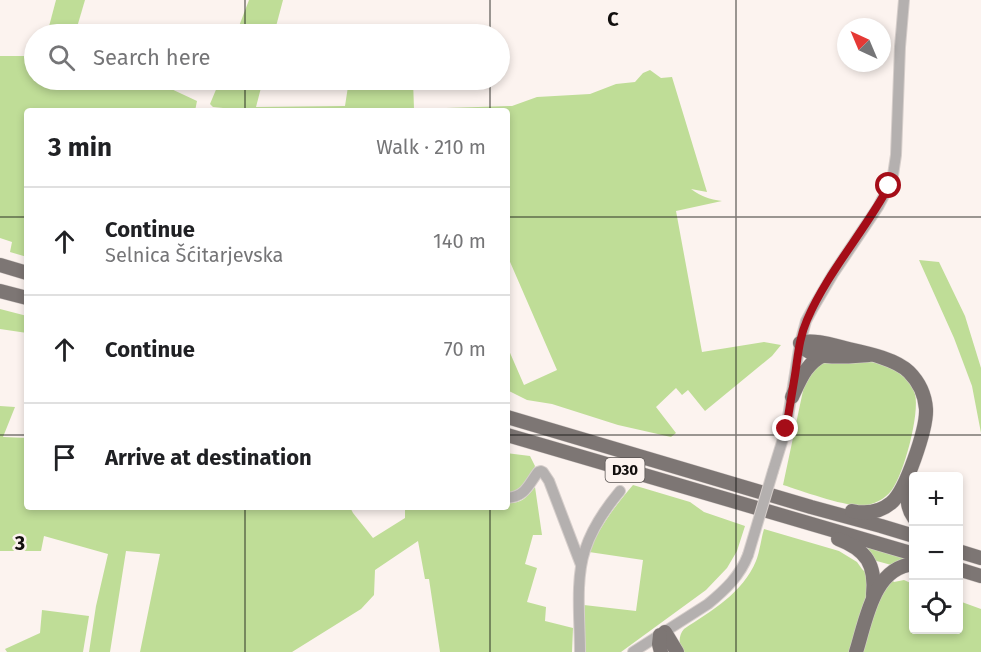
<!DOCTYPE html>
<meta charset="utf-8">
<style>
body{margin:0;font-family:"Fira Sans",sans-serif;background:#f2f2f2;color:#202124}
.controls{position:absolute;right:18px;bottom:18px;display:grid;overflow:hidden;border-radius:6px;box-shadow:0 3px 9px #0003}
.controls button{width:54px;height:54px;display:grid;place-items:center;padding:0;border:0;border-bottom:2px solid #e0e0e0;background:#fff;color:#202124;font:30px sans-serif}
.compass{position:absolute;left:837px;top:18px;width:54px;height:54px;border-radius:50%;background:#fff;box-shadow:0 3px 9px #0003;rotate:316deg}
.stop{position:absolute;width:18px;height:18px;margin:-14px;border:4px solid #a50d18;border-radius:50%;background:#fff}
.stop.end{background:#a50d18;border-color:#fff;box-shadow:0 2px 6px #0008}
.list{margin:0;padding:0;list-style:none}
h2{display:flex;justify-content:space-between;align-items:center;height:78px;margin:0;padding:0 24px;font-size:26px}
h2 small{font-size:20px;font-weight:400;color:#757577}
.list li{display:grid;grid-template-columns:39px 1fr auto;gap:18px;align-items:center;box-sizing:border-box;height:108px;padding:0 24px;border-top:2px solid #e0e0e0}
.list b{display:block;font-size:22px;white-space:nowrap}
.list p{margin:0;font-size:20px;white-space:nowrap;color:#757577}
.list em{font-size:20px;font-style:normal;color:#757577}
.icon{flex:none;width:33px;height:33px;fill:none;stroke:currentColor;stroke-width:2;stroke-linecap:round;stroke-linejoin:round}
.map{position:relative;flex:none;width:981px;height:652px;overflow:hidden}
.search{position:absolute;background:#fff;box-shadow:0 3px 9px #0003;left:24px;top:24px;width:486px;height:66px;display:flex;align-items:center;gap:15px;box-sizing:border-box;padding:0 21px;border-radius:33px;color:#757577;font-size:22px}
.panel{position:absolute;background:#fff;box-shadow:0 3px 9px #0003;left:24px;top:108px;width:486px;height:402px;border-radius:6px}
.map>svg:first-child{display:block}
.green{fill:#bfdd97}
.lines{fill:none;stroke-linecap:round;stroke-linejoin:round}
.minor-casing{stroke:#d6cecb;stroke-width:12}
.major-casing{stroke:#d6cecb;stroke-width:15}
.minor{stroke:#b4b0af;stroke-width:10}
.major{stroke:#7d7674;stroke-width:14}
.minor-bridge-casing{stroke:#d6cecb;stroke-width:12;stroke-linecap:butt}
.minor-bridge{stroke:#b4b0af;stroke-width:10}
.route{stroke:#a50d18;stroke-width:8}
.grid{fill:none;stroke:#110e0d;stroke-width:1.5;stroke-opacity:0.55}
.labels{text-anchor:middle;stroke-width:5;stroke-linejoin:round;paint-order:stroke}
.shield{fill:#fcf3ef;stroke:#585351;stroke-width:1.5}
.shield-label{font-size:15px;font-weight:bold;fill:#110e0d}
.grid-label{font-size:20px;text-anchor:middle;font-weight:bold;fill:#110e0d;stroke:#fcf3ef;stroke-width:5;stroke-linejoin:round;paint-order:stroke}
</style>
<div class="map">
<svg width="981" height="652" viewBox="0 0 981 652">
<rect width="100%" height="100%" fill="#fcf3ef"/>
<g class="green">
<path d="M 56,0 L 85,0 L 75,34 L 47,34 Z"/>
<path d="M 249,0 L 283,0 L 274,34 L 236,34 Z"/>
<path d="M 0,56 L 34,56 L 34,80 L 152,80 L 197,101 L 195,111 L 27,111 L 27,257 L 10,252 L 12,242 L 0,238 Z"/>
<path d="M 650,70 L 661,78 L 672,77 L 707,192 L 691,189 C 702,197 709,199 722,201 L 676,211 L 702,352 L 764,342 L 781,345 L 772,356 L 705,411 L 688,390 L 682,395 L 676,388 L 656,407 L 676,433 L 671,437 L 618,425 L 552,404 L 527,400 L 507,390 L 507,346 L 524,385 L 557,370 L 507,255 L 507,111 L 232,111 L 233,109 L 213,107 L 210,104 L 220,80 L 263,80 L 256,107 L 345,106 L 349,80 L 413,80 L 414,109 L 512,106 L 537,97 L 590,94 L 616,84 L 635,82 L 643,73 Z"/>
<path d="M 919,260 L 939,262 L 965,316 L 981,368 L 981,433 L 972,386 L 954,338 Z"/>
<path d="M 0,309 L 27,316 L 27,333 L 0,329 Z"/>
<path d="M 827,360 C 850,361 878,358 898,372 C 905,377 913,386 915,394 C 920,413 904,475 891,491 C 886,498 876,503 868,505 C 849,509 803,491 783,485 L 804,386 L 809,373 Z"/>
<path d="M 0,406 L 15,407 L 3,437 L 27,438 L 27,507 L 350,507 L 353,513 L 373,538 L 405,518 L 405,507 L 507,507 L 507,503 C 520,504 527,498 535,487 L 542,535 L 533,535 L 525,564 L 537,568 L 527,602 L 546,607 L 545,621 L 573,628 L 572,652 L 440,652 L 429,579 L 425,579 L 418,541 L 375,570 L 374,595 L 361,609 L 292,652 L 140,652 L 160,554 L 126,551 L 110,652 L 89,652 L 96,606 L 108,554 L 44,536 L 41,551 L 0,551 Z"/>
<path d="M 507,453 L 530,456 L 535,466 C 526,485 526,486 507,495 Z"/>
<path d="M 633,485 L 690,502 L 704,512 L 745,526 L 737,551 L 727,568 L 706,590 L 621,652 L 585,652 L 584,605 L 636,611 L 643,560 L 589,552 C 600,526 615,506 633,485 Z"/>
<path d="M 764,529 L 839,551 L 857,562 L 862,569 L 864,571 L 869,571 L 869,594 L 850,652 L 682,652 C 679,644 678,636 684,629 C 711,611 743,593 756,561 C 760,551 761,539 764,529 Z"/>
<path d="M 869,548 L 905,558 L 906,559 L 895,566 L 873,560 L 865,549 Z"/>
<path d="M 890,578 L 894,582 L 904,580 L 913,584 L 914,630 L 958,630 L 959,601 L 981,609 L 981,652 L 862,652 L 875,609 Z"/>
<path d="M 42,610 L 89,616 L 83,652 L 7,652 L 5,649 L 40,633 Z"/>
</g>
<g class="lines">
<g class="minor-casing">
<g id="minor">
<path d="M 773,471 L 786,429 L 800,343 L 806,321 L 813,308 L 833,274 L 878,207 L 889,186 L 893,175 L 896,155 L 900,47 L 904,0"/>
<path d="M 507,498 C 526,496 528,485 538,472 L 541,471 L 543,472 L 549,481 L 581,565"/>
<path d="M 580,652 C 580,621 575,580 585,550 C 592,528 605,509 620,491"/>
<path d="M 633,652 L 708,604 C 725,590 740,576 748,555"/>
</g>
</g>
<g class="major-casing">
<g id="major">
<path d="M 0,265 L 27,273"/>
<path d="M 0,291 L 27,298"/>
<path d="M 792,397 C 800,380 806,363 824,355"/>
<path d="M 507,417 L 811,507 L 881,526 L 914,536"/>
<path d="M 507,435 L 914,554"/>
<path d="M 909,483 C 907,496 906,507 914,518"/>
<path d="M 852,511 C 866,514 880,512 891,503 C 906,491 927,428 926,409 C 925,395 919,382 909,372 C 896,359 867,353 849,349 C 836,346 812,338 800,343 C 801,345 803,348 806,350 C 819,360 853,356 869,355"/>
<path d="M 838,539 C 867,550 876,565 873,595"/>
<path d="M 958,551 L 981,558"/>
<path d="M 958,569 L 981,576"/>
<path d="M 665,632 L 677,652"/>
<path d="M 660,635 L 659,644 L 661,652"/>
<path d="M 856,652 C 866,621 873,567 914,564"/>
</g>
</g>
<use href="#minor" class="minor"/>
<use href="#major" class="major"/>
<g class="minor-bridge-casing">
<path id="minor-bridge" d="M 748,555 L 773,471"/>
</g>
<use href="#minor-bridge" class="minor-bridge"/>
</g>
<g class="lines">
<path class="route" d="M 786,429 C 789,411 792,393 795,375 C 798,356 799,338 807,320 C 827,273 864,232 889,186"/>
</g>
<path class="grid" d="M 245,0 L 245,34M 490,0 L 490,34M 736,0 L 736,652M 245,80 L 245,111M 490,80 L 490,111M 0,217 L 27,217M 507,217 L 981,217M 0,435 L 27,435M 507,435 L 981,435M 245,507 L 245,652M 490,507 L 490,652"/>
<g class="labels">
<rect class="shield" x="605.5" y="458" width="39" height="24" rx="4.5"/>
<g class="shield-label">
<text x="625" y="475">D30</text>
</g>
</g>
<g class="grid-label">
<text x="613" y="26">C</text>
<text x="20" y="550">3</text>
</g>
</svg>
<div class="controls">
<button>+</button>
<button>−</button>
<button><svg class="icon" aria-label="locate" viewBox="0 0 24 24"><circle cx="12" cy="12" r="6"/><path d="M12 2v4M12 18v4M2 12h4M18 12h4"/></svg></button>
</div>
<svg class="compass" viewBox="-18 -18 36 36"><path d="M0-13l5 13h-10z" fill="#e53935"/><path d="M0 13l5-13h-10z" fill="#757577"/></svg>
<div class="stop" style="left:889px;top:186px"></div>
<div class="stop end" style="left:786px;top:429px"></div>
<div class="search"><svg class="icon" aria-label="search" viewBox="0 0 24 24"><circle cx="10" cy="10" r="6"/><path d="M15 15l6 6"/></svg>Search here</div>
<section class="panel">
<h2>3 min<small>Walk · 210 m</small></h2>
<ul class="list">
<li><svg class="icon" aria-label="ahead" viewBox="0 0 24 24"><path d="M12 20V5M6 11l6-6 6 6"/></svg><div><b>Continue</b><p>Selnica Šćitarjevska</p></div><em>140 m</em></li>
<li><svg class="icon" aria-label="ahead" viewBox="0 0 24 24"><path d="M12 20V5M6 11l6-6 6 6"/></svg><div><b>Continue</b></div><em>70 m</em></li>
<li><svg class="icon" aria-label="arrive" viewBox="0 0 24 24"><path d="M6 21V4h12l-3 4 3 4H6"/></svg><div><b>Arrive at destination</b></div></li>
</ul>
</section>
</div>
